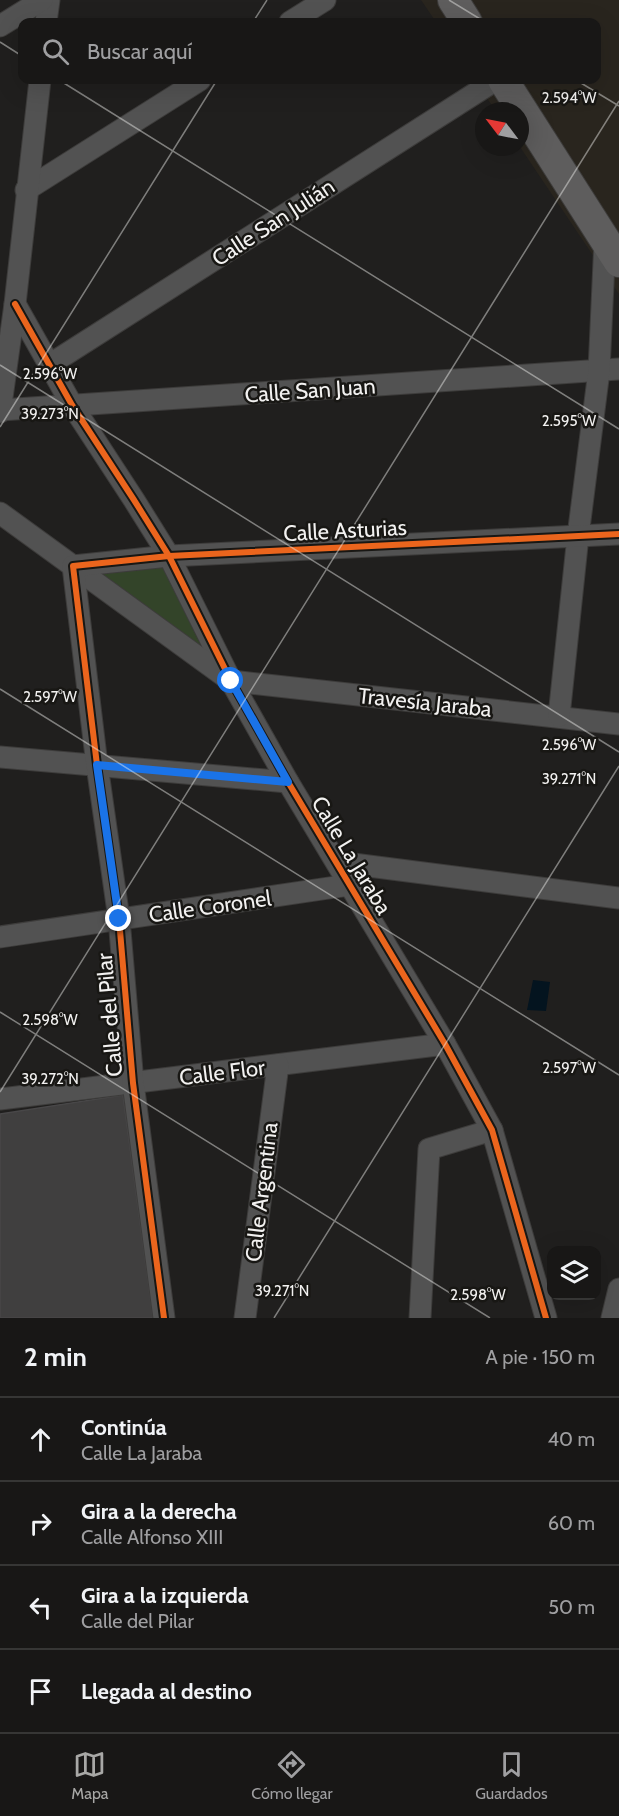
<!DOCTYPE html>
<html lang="es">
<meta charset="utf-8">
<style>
body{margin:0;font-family:Cabin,sans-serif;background:#21201f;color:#f1f3f6}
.controls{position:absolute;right:18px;bottom:18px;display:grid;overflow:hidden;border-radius:12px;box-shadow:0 6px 24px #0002}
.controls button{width:54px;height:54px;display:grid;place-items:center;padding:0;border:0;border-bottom:2px solid #363635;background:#181716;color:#f1f3f6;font:30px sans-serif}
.compass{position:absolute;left:475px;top:102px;width:54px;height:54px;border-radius:50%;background:#181716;box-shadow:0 6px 24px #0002;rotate:302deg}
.stop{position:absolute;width:18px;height:18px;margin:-14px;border:4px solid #1a73e8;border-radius:50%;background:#fff}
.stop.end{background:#1a73e8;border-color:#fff;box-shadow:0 2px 6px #0008}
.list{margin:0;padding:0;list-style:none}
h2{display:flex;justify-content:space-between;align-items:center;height:78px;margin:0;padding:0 24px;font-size:26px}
h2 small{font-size:20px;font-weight:400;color:#9f9fa1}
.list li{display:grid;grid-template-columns:39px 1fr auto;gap:18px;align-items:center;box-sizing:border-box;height:84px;padding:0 24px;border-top:2px solid #363635}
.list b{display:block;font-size:22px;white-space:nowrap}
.list p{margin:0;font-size:20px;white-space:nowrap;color:#9f9fa1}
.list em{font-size:20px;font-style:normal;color:#9f9fa1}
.icon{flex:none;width:33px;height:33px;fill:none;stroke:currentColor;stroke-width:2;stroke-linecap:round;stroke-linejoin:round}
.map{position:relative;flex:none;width:619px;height:1318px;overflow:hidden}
.search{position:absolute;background:#181716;box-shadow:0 6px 24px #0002;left:18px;right:18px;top:18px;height:66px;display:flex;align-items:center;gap:15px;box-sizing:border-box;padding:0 21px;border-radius:12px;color:#9f9fa1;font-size:22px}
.sheet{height:414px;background:#181716}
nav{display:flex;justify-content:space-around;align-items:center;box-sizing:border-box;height:84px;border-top:2px solid #363635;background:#181716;font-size:16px;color:#9f9fa1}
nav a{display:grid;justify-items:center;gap:3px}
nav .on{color:#a8a8a6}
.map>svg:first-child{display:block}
.built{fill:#29251e}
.green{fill:#334429}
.water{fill:#04141f}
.building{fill:#403f3f;stroke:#484748;stroke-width:1.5}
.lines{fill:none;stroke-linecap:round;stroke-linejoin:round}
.street-casing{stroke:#3d3c3b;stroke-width:23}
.secondary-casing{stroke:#3d3c3b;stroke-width:32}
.street{stroke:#525252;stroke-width:21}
.secondary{stroke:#5e5d5d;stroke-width:30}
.cycleway-casing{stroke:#181714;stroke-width:10}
.cycleway{stroke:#eb651d;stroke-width:6}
.route{stroke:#1a73e8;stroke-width:8}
.ticks{fill:none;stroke:#f2f1f0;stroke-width:1.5;stroke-opacity:0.45}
.labels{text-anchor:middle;stroke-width:5;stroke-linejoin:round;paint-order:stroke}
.street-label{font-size:22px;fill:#f2f1f0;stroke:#181714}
.ticks-label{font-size:15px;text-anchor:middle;fill:#f2f1f0;stroke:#181714;stroke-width:5;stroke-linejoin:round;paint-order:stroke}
</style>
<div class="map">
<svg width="619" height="1318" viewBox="0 0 619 1318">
<rect width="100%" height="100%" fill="#201f1e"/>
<path class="built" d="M 421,0 L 619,0 L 619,294 L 520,147 L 520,111 L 496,111 L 474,80 L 596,80 L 596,22 L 436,22 Z"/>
<path class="green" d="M 169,556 L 231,681 L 73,566 Z"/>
<path class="water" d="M 533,980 L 550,982 L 546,1011 L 527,1010 Z"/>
<path class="building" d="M 123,1095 L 153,1318 L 0,1318 L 0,1114 Z"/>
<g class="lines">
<g class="street-casing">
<g id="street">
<path d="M 46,22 L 49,0"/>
<path d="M 290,22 L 325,0"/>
<path d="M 0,26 L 42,0"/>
<path d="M 26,190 L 200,80"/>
<path d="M 15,304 L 72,405 L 134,500 L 169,556 L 231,681 L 288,782 L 445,1044 L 492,1130 L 546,1318"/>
<path d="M 49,365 L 496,80"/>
<path d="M 0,410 L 619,369"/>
<path d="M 0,412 L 15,304 L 40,80"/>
<path d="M 0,513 L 231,681 L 619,724"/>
<path d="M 559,716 L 578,536 L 599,371 L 605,240"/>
<path d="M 0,757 L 288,782"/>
<path d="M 344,877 L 353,864 L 619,898"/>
<path d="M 0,937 L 349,885"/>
<path d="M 0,1099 L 445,1044"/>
<path d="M 164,1318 L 133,1083 L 119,919 L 97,765 L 73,566 L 169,556 L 619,534"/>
<path d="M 245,1318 L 278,1065"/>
<path d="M 420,1318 L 429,1149 L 492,1130"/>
<path d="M 612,1318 L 619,1289"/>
</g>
</g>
<g class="secondary-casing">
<g id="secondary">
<path d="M 453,0 L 467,22"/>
<path d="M 503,80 L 619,262"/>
</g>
</g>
<use href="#street" class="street"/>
<use href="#secondary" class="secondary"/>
<g class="cycleway-casing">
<g id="cycleway">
<path d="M 15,304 L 72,405 L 134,500 L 169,556 L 231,681 L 288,782 L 445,1044 L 492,1130 L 546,1318"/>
<path d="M 164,1318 L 133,1083 L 119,919 L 97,765 L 73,566 L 169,556 L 619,534"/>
</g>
</g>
<use href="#cycleway" class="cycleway"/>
</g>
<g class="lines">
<path class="route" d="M 119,919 L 97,765 L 288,782 L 231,681"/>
</g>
<path class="ticks" d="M 449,0 L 485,22M 253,22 L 267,0M 0,42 L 22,56M 59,80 L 619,429M 576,80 L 619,106M 0,365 L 619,752M 0,427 L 217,80M 0,689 L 619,1075M 0,1012 L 490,1318M 0,1092 L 619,101M 274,1318 L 619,766"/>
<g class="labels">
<g class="street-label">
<text transform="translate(273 222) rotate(-33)" y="8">Calle San Julián</text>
<text transform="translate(310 390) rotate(-4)" y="8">Calle San Juan</text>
<text transform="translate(345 530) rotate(-3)" y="8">Calle Asturias</text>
<text transform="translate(425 702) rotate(6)" y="8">Travesía Jaraba</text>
<text transform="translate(352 855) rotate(59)" y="8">Calle La Jaraba</text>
<text transform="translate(210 906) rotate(-8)" y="8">Calle Coronel</text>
<text transform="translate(109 1015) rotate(-95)" y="8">Calle del Pilar</text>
<text transform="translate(222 1072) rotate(-7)" y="8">Calle Flor</text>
<text transform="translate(261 1192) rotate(-83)" y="8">Calle Argentina</text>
</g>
</g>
<g class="ticks-label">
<text x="569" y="103">2.594°W</text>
<text x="50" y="379">2.596°W</text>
<text x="50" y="419">39.273°N</text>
<text x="569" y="426">2.595°W</text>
<text x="50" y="702">2.597°W</text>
<text x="569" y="750">2.596°W</text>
<text x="569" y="784">39.271°N</text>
<text x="50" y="1025">2.598°W</text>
<text x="569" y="1073">2.597°W</text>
<text x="50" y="1084">39.272°N</text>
<text x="282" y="1296">39.271°N</text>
<text x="478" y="1300">2.598°W</text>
</g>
</svg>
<div class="controls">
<button><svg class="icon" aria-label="layers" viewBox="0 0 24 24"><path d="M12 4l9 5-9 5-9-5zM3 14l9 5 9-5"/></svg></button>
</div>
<svg class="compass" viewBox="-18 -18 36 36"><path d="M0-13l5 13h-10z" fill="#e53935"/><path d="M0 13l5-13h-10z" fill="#9f9fa1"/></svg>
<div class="stop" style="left:231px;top:681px"></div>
<div class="stop end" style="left:119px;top:919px"></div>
<div class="search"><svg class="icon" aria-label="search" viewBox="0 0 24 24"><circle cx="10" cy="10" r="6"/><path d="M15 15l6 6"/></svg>Buscar aquí</div>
</div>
<section class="sheet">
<h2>2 min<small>A pie · 150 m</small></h2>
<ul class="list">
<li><svg class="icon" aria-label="ahead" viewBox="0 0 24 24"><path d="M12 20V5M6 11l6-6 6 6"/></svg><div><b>Continúa</b><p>Calle La Jaraba</p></div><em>40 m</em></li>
<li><svg class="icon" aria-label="right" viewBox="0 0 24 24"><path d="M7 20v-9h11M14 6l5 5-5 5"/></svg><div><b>Gira a la derecha</b><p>Calle Alfonso XIII</p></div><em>60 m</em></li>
<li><svg class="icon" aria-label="left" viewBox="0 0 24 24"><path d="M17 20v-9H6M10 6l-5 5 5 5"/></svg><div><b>Gira a la izquierda</b><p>Calle del Pilar</p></div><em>50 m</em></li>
<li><svg class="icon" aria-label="arrive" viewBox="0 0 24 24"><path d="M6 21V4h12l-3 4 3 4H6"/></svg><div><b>Llegada al destino</b></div></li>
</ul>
</section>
<nav>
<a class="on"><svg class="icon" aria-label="map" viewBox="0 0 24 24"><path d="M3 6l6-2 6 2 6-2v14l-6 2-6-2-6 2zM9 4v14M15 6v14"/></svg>Mapa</a>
<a><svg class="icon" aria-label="directions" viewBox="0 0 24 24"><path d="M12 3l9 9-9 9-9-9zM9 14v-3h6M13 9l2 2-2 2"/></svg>Cómo llegar</a>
<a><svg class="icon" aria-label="saved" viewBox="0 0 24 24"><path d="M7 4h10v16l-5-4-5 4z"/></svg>Guardados</a>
</nav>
